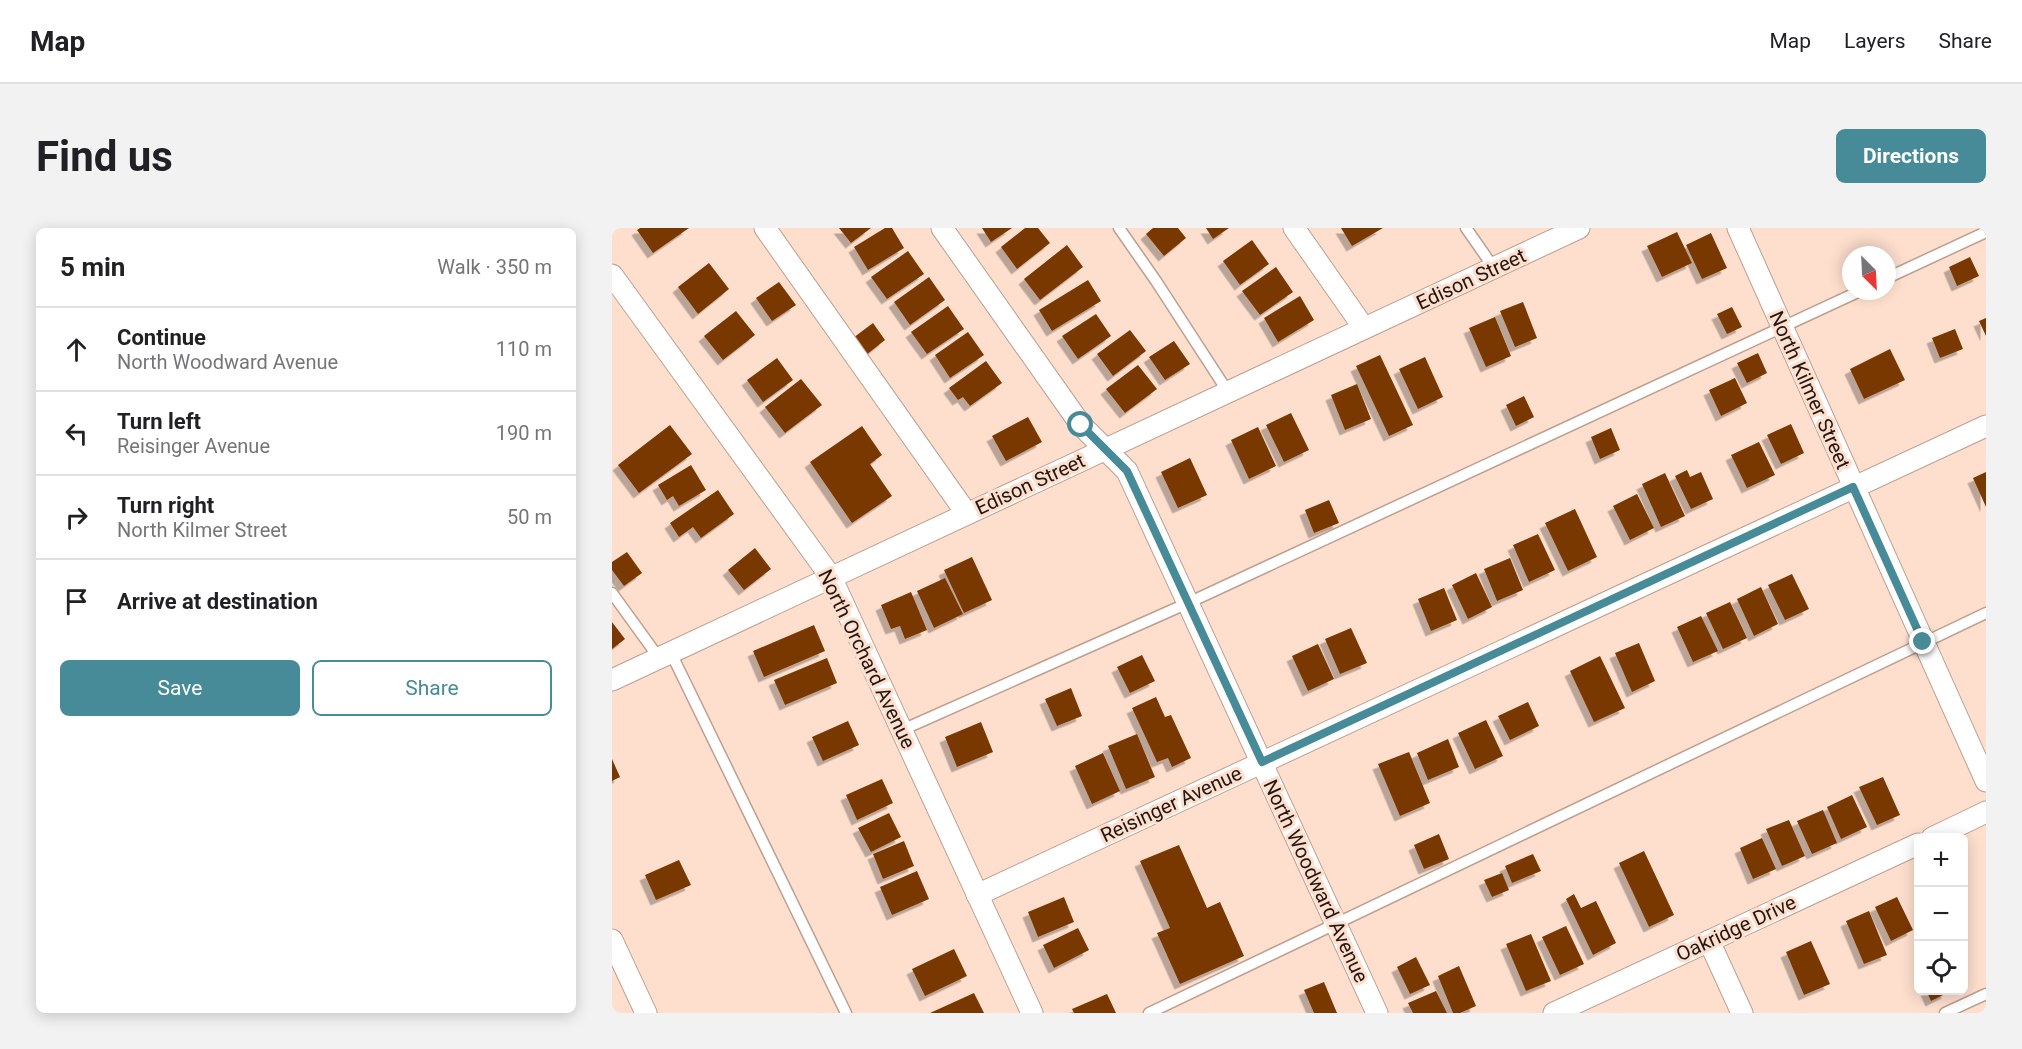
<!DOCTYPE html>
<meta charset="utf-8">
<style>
body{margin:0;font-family:Roboto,sans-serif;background:#f2f2f2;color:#202124}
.controls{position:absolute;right:18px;bottom:18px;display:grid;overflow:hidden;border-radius:9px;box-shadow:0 3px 15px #0003}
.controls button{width:54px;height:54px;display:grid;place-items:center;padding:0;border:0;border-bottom:2px solid #e0e0e0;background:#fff;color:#202124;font:30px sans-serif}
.compass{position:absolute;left:1230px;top:18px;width:54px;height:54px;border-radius:50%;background:#fff;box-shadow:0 3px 15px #0003;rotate:156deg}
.stop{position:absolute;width:18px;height:18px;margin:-14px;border:4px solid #468b97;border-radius:50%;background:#fff}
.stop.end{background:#468b97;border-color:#fff;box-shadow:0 2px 6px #0008}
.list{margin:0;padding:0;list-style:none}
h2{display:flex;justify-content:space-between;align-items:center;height:78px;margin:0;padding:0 24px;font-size:26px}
h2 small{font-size:20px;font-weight:400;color:#757577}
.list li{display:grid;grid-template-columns:39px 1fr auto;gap:18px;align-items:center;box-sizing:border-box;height:84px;padding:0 24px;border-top:2px solid #e0e0e0}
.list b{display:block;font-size:22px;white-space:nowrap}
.list p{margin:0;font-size:20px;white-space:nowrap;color:#757577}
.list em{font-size:20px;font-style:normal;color:#757577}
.actions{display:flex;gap:12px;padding:18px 24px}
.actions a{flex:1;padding:14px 0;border:2px solid #468b97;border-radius:9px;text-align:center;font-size:21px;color:#468b97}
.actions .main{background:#468b97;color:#fff}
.icon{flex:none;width:33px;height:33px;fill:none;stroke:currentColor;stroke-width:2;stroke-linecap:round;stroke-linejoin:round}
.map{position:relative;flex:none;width:1374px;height:785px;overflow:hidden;border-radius:9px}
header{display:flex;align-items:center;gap:36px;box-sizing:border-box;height:84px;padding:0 30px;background:#fff;border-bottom:2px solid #e0e0e0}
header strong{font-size:28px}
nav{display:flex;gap:33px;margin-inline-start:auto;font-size:21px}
.intro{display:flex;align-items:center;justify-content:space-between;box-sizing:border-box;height:144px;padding:0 36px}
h1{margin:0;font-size:42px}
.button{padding:15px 27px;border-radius:9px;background:#468b97;color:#fff;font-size:21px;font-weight:700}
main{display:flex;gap:36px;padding:0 36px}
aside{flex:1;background:#fff;border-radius:9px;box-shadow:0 3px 15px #0003}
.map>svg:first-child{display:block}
.building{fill:#793702;filter:url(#shadow)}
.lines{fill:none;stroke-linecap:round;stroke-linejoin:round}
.service-casing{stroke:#bd9f8f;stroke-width:13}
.minor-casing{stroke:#bd9f8f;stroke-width:23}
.service{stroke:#fff;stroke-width:10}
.minor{stroke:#fff;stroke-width:21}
.route{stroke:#468b97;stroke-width:8}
.labels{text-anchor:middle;stroke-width:6;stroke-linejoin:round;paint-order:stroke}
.street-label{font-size:20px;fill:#221711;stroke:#fedfce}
</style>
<header>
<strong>Map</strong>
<nav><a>Map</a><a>Layers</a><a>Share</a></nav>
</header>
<div class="intro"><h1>Find us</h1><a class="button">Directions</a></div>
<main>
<aside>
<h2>5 min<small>Walk · 350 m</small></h2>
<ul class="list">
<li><svg class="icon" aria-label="ahead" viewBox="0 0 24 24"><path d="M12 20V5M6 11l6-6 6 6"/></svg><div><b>Continue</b><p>North Woodward Avenue</p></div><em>110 m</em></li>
<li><svg class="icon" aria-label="left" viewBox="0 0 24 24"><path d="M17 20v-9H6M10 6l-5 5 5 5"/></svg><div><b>Turn left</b><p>Reisinger Avenue</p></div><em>190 m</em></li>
<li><svg class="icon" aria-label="right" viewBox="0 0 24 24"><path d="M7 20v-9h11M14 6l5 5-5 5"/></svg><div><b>Turn right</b><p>North Kilmer Street</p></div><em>50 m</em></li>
<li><svg class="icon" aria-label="arrive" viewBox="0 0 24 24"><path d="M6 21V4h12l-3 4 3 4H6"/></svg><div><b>Arrive at destination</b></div></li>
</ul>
<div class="actions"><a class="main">Save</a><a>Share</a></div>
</aside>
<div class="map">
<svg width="1374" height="785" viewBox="0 0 1374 785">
<defs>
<filter id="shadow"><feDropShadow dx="-5.5" dy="5.5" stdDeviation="0" flood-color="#0004"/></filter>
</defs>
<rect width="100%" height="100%" fill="#fedfce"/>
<g class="building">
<path d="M 28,0 L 77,0 L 41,25 L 25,2 Z"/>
<path d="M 227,0 L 259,0 L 239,15 Z"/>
<path d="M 273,0 L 280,0 L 292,20 L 256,42 L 242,19 Z"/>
<path d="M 370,0 L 400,0 L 379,14 Z"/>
<path d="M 413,0 L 426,0 L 438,15 L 405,41 L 389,19 Z"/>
<path d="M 541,0 L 566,0 L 574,10 L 552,28 L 534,6 Z"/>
<path d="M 594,0 L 617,0 L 601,11 Z"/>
<path d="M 729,0 L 771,0 L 740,18 Z"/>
<path d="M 1065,4 L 1080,35 L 1050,49 L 1035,18 Z"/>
<path d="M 1099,5 L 1115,40 L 1090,51 L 1074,17 Z"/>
<path d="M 640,12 L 657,36 L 628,57 L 611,33 Z"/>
<path d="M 455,17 L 471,39 L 428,72 L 412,51 Z"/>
<path d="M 296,23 L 312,46 L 275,71 L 259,49 Z"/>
<path d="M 1358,29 L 1367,48 L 1345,58 L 1337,39 Z"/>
<path d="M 97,35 L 117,61 L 86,86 L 66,59 Z"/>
<path d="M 664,39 L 681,64 L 648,87 L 630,63 Z"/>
<path d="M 317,49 L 333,72 L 298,97 L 282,74 Z"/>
<path d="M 476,52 L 489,73 L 440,103 L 427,82 Z"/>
<path d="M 167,54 L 184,77 L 160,93 L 144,70 Z"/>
<path d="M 688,68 L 702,92 L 666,114 L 652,90 Z"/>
<path d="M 911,74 L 925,110 L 903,119 L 888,83 Z"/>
<path d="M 336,78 L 352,101 L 315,126 L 299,104 Z"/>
<path d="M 1120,79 L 1130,99 L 1115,106 L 1105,86 Z"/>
<path d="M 124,83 L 143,107 L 111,132 L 92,108 Z"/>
<path d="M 484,86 L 499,108 L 466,131 L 450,108 Z"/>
<path d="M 883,89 L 899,128 L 874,139 L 857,100 Z"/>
<path d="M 1374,90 L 1374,108 L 1367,93 Z"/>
<path d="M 261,95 L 273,112 L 254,127 L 241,110 Z"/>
<path d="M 1343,101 L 1351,121 L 1328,130 L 1320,110 Z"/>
<path d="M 518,102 L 534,123 L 501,148 L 485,126 Z"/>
<path d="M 356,104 L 372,127 L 338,150 L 323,127 Z"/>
<path d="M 562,113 L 578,136 L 553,152 L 537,129 Z"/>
<path d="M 1278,121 L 1293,152 L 1252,171 L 1238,141 Z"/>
<path d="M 1146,125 L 1155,145 L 1135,155 L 1125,135 Z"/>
<path d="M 768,127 L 801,197 L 777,208 L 744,138 Z"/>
<path d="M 813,129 L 831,169 L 806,181 L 787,141 Z"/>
<path d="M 165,130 L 181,152 L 151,174 L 135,152 Z"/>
<path d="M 374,133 L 390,155 L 358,178 L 351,169 L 346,172 L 337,160 Z"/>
<path d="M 526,137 L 545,161 L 513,185 L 494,161 Z"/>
<path d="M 1123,150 L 1135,175 L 1109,188 L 1097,162 Z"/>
<path d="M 189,151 L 210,177 L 173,205 L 153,179 Z"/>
<path d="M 745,156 L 759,191 L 733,202 L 719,167 Z"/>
<path d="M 912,168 L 922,189 L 904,198 L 894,177 Z"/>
<path d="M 679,185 L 697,222 L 672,234 L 654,197 Z"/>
<path d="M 416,189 L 430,214 L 394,233 L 380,208 Z"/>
<path d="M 1179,196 L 1192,225 L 1169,236 L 1155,207 Z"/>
<path d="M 58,197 L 80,226 L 27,265 L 6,237 Z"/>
<path d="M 250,198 L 270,227 L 258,236 L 280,268 L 240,295 L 198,234 Z"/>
<path d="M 646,199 L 664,238 L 637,251 L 619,212 Z"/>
<path d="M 999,200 L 1008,222 L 988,231 L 979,209 Z"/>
<path d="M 1147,214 L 1163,247 L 1135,260 L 1119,227 Z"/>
<path d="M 578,230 L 595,267 L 566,280 L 549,244 Z"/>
<path d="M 79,237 L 94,262 L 67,278 L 61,268 L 55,272 L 46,257 Z"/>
<path d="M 1075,242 L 1078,249 L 1089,244 L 1101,271 L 1079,281 L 1063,248 Z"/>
<path d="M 1374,244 L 1374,279 L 1361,250 Z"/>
<path d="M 1053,245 L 1073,288 L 1049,299 L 1030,256 Z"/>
<path d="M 106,262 L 122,286 L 89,310 L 81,299 L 67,309 L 58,295 Z"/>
<path d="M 1025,266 L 1042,300 L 1018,312 L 1001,278 Z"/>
<path d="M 717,272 L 727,295 L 702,305 L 693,282 Z"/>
<path d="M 963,281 L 985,329 L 956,343 L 933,295 Z"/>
<path d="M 926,306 L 943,342 L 917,354 L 901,317 Z"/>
<path d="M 143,320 L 159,341 L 132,362 L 116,342 Z"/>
<path d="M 15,324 L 30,345 L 12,358 L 0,342 L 0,334 Z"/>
<path d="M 360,329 L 380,372 L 352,385 L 332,342 Z"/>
<path d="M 898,330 L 911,362 L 885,373 L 872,341 Z"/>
<path d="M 864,345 L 880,379 L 856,391 L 840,357 Z"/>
<path d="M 1180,346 L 1197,381 L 1173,392 L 1156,357 Z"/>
<path d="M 333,350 L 351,386 L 322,400 L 305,363 Z"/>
<path d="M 1149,359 L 1166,396 L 1142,408 L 1125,371 Z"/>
<path d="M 832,360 L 845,392 L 819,403 L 806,371 Z"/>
<path d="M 299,364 L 315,402 L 293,411 L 288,398 L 279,401 L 269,377 Z"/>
<path d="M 1118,374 L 1135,410 L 1111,421 L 1094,385 Z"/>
<path d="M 1089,388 L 1106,423 L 1081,434 L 1065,399 Z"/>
<path d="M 0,394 L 13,411 L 0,421 Z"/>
<path d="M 202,397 L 213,423 L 152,449 L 141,423 Z"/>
<path d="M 739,400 L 755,435 L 728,446 L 713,411 Z"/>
<path d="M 1027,415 L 1043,453 L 1020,464 L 1003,425 Z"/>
<path d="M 706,416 L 722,451 L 696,463 L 680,428 Z"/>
<path d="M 530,427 L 543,453 L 518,465 L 505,439 Z"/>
<path d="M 988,428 L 1013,480 L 982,494 L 958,443 Z"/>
<path d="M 215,430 L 225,455 L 173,477 L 162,452 Z"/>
<path d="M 459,460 L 470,488 L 445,498 L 433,471 Z"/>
<path d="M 544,469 L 553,489 L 559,487 L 579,530 L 560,539 L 556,530 L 545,534 L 520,480 Z"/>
<path d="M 916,474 L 927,498 L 898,512 L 886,488 Z"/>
<path d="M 874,492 L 891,528 L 863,541 L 846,505 Z"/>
<path d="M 236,493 L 247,517 L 211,533 L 200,509 Z"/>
<path d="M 369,494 L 381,524 L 345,539 L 333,509 Z"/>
<path d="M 525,506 L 543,549 L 514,561 L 496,518 Z"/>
<path d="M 836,511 L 847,539 L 816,552 L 805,525 Z"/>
<path d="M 797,524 L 818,575 L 788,588 L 766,536 Z"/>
<path d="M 491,525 L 508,563 L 480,576 L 463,538 Z"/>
<path d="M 0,531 L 8,549 L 0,553 Z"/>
<path d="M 1271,549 L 1288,587 L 1265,597 L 1247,559 Z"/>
<path d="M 270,551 L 281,575 L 245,592 L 234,567 Z"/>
<path d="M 1240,567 L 1255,599 L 1229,611 L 1215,579 Z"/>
<path d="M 1211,582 L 1225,615 L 1200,626 L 1185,593 Z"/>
<path d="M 277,585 L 289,609 L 259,624 L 246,600 Z"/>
<path d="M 1177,592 L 1193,628 L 1170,638 L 1154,601 Z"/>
<path d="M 827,606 L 837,631 L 812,641 L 802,617 Z"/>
<path d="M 1150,610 L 1164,641 L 1141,651 L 1128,620 Z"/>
<path d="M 292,613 L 302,638 L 271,651 L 261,626 Z"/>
<path d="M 567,617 L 595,680 L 608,674 L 632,728 L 568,756 L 545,705 L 558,700 L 528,633 Z"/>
<path d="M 1032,623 L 1062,687 L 1037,699 L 1007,635 Z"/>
<path d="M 921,626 L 929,643 L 900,655 L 893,638 Z"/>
<path d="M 67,632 L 79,657 L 44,672 L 33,647 Z"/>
<path d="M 305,643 L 317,671 L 280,687 L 268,659 Z"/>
<path d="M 890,645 L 897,662 L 880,669 L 872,652 Z"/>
<path d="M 962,666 L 969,680 L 984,673 L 1004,715 L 981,727 L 954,671 Z"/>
<path d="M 452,669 L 462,694 L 426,709 L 416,684 Z"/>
<path d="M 1285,669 L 1301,702 L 1279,713 L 1263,679 Z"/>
<path d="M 1257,683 L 1275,727 L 1252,736 L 1234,693 Z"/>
<path d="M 954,698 L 972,736 L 948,747 L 930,709 Z"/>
<path d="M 466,700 L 477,722 L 442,740 L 431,717 Z"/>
<path d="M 919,706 L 939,753 L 914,763 L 894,716 Z"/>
<path d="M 1199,713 L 1218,756 L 1192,767 L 1174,724 Z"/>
<path d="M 342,721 L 355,748 L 313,768 L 300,741 Z"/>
<path d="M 804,729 L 818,757 L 798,766 L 785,739 Z"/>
<path d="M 847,738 L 864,778 L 848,785 L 841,785 L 826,748 Z"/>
<path d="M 712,754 L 725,785 L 702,785 L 692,762 Z"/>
<path d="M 1314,762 L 1334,762 L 1335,765 L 1319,773 Z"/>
<path d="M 824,763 L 835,785 L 801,785 L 796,775 Z"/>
<path d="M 362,765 L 372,785 L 318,785 Z"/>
<path d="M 495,766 L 504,785 L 462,785 L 460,781 Z"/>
</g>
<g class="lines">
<g class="service-casing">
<g id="service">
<path d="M 507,0 L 544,53 L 616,164"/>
<path d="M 854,0 L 882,40"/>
<path d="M 1275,50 L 1374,4"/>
<path d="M 0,365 L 47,430 L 59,425 L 234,785"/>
<path d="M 290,502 L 576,375 L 1248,63"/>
<path d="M 537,785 L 1374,385"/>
<path d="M 1333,785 L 1374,766"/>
</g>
</g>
<g class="minor-casing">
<g id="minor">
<path d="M 153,0 L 355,286"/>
<path d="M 330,0 L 469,197 L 515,243 L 765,785"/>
<path d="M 682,0 L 752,100"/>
<path d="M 1126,0 L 1374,553"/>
<path d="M 0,47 L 219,349 L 420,785"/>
<path d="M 0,452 L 967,0"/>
<path d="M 1320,610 L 1374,584"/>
<path d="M 365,667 L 1374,198"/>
<path d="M 0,712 L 34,785"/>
<path d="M 1097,713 L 1130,785"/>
<path d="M 942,785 L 1306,616"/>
</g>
</g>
<use href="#service" class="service"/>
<use href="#minor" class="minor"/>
</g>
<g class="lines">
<path class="route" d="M 469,197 L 515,243 L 650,534 L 1241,259 L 1311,414"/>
</g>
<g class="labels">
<g class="street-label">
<text transform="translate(859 51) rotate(-25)" y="7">Edison Street</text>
<text transform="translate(1198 162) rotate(66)" y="7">North Kilmer Street</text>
<text transform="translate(418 256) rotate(-25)" y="7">Edison Street</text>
<text transform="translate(255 431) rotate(64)" y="7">North Orchard Avenue</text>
<text transform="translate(559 576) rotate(-25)" y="7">Reisinger Avenue</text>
<text transform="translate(704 653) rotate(65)" y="7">North Woodward Avenue</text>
<text transform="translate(1124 700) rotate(-25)" y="7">Oakridge Drive</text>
</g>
</g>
</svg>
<div class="controls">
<button>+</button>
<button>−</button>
<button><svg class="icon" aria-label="locate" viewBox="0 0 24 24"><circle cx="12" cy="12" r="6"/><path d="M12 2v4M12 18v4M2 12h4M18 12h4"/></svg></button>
</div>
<svg class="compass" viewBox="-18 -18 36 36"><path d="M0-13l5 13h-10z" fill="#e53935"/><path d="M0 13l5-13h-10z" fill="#757577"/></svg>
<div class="stop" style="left:469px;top:197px"></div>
<div class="stop end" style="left:1311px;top:414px"></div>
</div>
</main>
